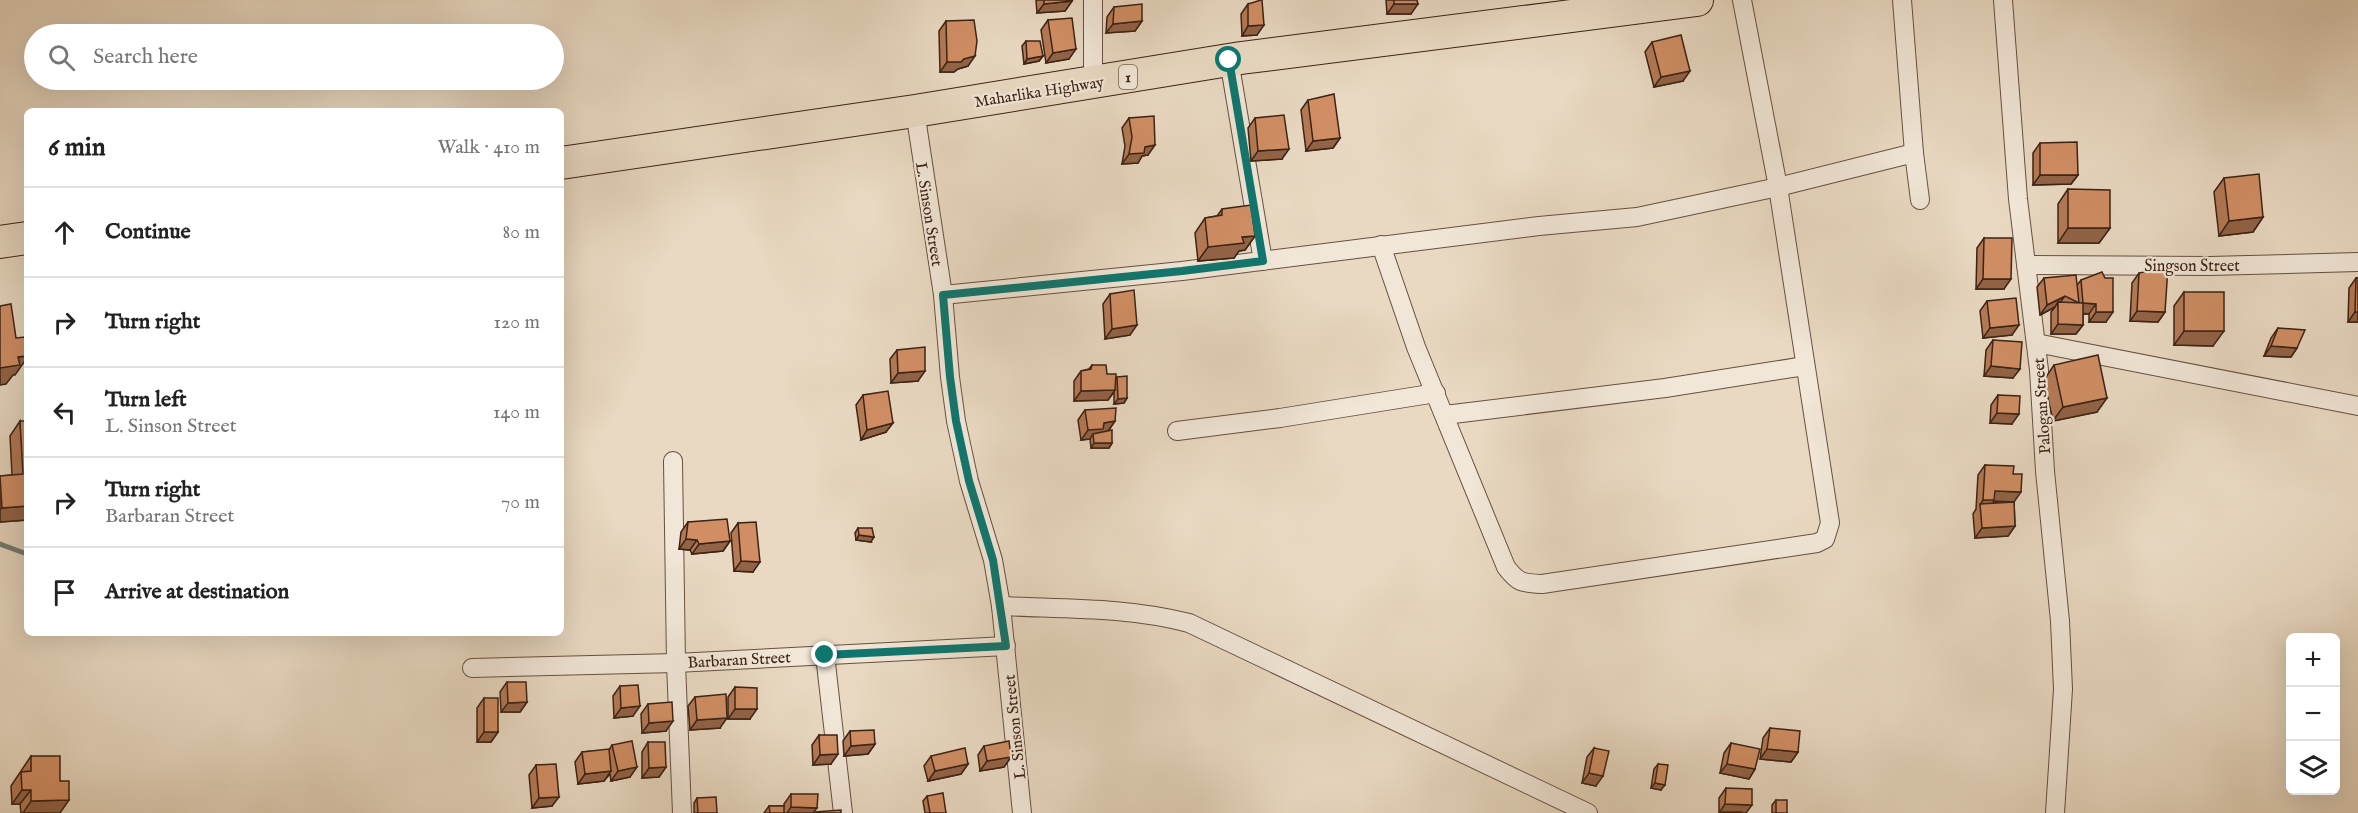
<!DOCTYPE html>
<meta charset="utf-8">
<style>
body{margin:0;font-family:"IM FELL English",serif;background:#f2f2f2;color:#222}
.controls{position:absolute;right:18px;bottom:18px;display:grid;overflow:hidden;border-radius:9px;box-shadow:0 6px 24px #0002}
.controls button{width:54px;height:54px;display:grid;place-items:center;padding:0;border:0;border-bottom:2px solid #e0e0e0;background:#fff;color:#222;font:30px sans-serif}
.stop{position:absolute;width:18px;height:18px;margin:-14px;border:4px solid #0f766e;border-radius:50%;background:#fff}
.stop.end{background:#0f766e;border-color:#fff;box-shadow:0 2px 6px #0008}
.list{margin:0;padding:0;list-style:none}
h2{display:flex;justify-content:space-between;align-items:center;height:78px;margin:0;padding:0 24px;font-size:26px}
h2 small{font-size:20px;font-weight:400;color:#767676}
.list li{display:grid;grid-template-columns:39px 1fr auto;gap:18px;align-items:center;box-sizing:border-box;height:90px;padding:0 24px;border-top:2px solid #e0e0e0}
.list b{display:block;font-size:22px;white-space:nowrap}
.list p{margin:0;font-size:20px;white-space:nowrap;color:#767676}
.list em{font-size:20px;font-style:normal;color:#767676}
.icon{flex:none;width:33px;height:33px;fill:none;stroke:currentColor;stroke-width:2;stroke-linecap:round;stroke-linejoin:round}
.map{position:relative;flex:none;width:2358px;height:813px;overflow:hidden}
.search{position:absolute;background:#fff;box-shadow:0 6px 24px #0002;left:24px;top:24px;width:540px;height:66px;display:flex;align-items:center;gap:15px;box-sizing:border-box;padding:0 21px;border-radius:33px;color:#767676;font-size:22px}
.panel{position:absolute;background:#fff;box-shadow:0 6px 24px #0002;left:24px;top:108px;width:540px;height:528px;border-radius:9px}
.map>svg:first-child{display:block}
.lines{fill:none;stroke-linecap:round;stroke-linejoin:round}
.stream{stroke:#727d72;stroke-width:5}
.street-casing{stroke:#665040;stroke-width:20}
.highway-casing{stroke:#3b2214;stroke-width:34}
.street{stroke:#f1e6d7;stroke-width:18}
.highway{stroke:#e9d9c2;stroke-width:32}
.wall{fill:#b47a56;stroke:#3b2214;stroke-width:1.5;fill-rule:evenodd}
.shaded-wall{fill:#926346;stroke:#3b2214;stroke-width:1.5}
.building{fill:#d18e64;stroke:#3b2214;stroke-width:1.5}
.route{stroke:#0f766e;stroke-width:8}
.labels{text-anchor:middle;stroke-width:4.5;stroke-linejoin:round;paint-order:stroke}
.shield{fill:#f1e6d7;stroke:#725d4e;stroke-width:1.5}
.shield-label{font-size:15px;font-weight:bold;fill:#3b2214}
.street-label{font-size:16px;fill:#3b2214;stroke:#f1e6d7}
</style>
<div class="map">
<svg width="2358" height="813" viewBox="0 0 2358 813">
<rect width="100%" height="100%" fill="#e9d9c2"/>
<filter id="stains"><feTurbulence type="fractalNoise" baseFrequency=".00333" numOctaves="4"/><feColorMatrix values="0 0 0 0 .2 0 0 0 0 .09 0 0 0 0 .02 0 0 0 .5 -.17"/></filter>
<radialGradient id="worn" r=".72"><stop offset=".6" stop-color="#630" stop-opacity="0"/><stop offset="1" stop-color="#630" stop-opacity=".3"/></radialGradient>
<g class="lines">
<path class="stream" d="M 0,544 L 27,554"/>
<g class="street-casing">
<g id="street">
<path d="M 1902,0 L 1914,153 L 1920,200"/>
<path d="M 2003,0 L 2018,199 L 2039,370 L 2045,471 L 2060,621 L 2063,689 L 2055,813"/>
<path d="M 1229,60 L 1263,261"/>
<path d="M 1093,82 L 1093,0"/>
<path d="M 915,111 L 943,295 L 950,377 L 956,421 L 969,481 L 993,560 L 1001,606 L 1022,813"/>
<path d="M 1381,245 L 1416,347 L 1506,567 C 1518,583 1522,583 1542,584 L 1817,543 L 1825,539 L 1830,523 L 1778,187 L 1742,0"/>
<path d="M 2026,265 L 2210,266 L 2358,262"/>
<path d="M 943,295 L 1182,271 L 1539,226 L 1637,217 L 1778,187 L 1914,153"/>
<path d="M 2036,343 L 2358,406"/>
<path d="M 1445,415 L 1665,388 L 1805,366"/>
<path d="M 1177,431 L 1280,418 L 1436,393"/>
<path d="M 673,461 L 676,663 L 682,813"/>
<path d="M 1001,606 C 1064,609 1128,607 1189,623 L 1588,813"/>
<path d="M 825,655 L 843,813"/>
<path d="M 472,668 L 676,663 L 1006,646"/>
</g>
</g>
<g class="highway-casing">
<g id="highway">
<path d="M 561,163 L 915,111 L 1241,58 L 1697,0"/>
<path d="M 0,242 L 27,238"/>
</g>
</g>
<use href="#street" class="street"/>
<use href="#highway" class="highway"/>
</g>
<g class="wall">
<path d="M 1036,0 L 1072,0 L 1072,1 L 1065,11 L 1037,13 Z"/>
<path d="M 1386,0 L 1417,0 L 1411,14 L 1387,14 Z"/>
<path d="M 1248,4 L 1257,35 L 1242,36 L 1241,14 Z"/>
<path d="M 1114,7 L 1142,21 L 1135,31 L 1106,33 L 1107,17 Z"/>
<path d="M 1048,20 L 1069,59 L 1046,63 L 1041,30 Z"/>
<path d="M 946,21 L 968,66 L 958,69 L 954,72 L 940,72 L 939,31 Z"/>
<path d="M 1026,41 L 1043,56 L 1039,61 L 1024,64 L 1022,46 Z"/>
<path d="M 1652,42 L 1683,81 L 1654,87 L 1645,52 Z"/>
<path d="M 1308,100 L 1340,138 L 1333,148 L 1306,151 L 1301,110 Z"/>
<path d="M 1129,118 L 1148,155 L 1142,156 L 1138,163 L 1122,164 L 1125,146 L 1122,128 Z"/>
<path d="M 1255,118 L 1282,159 L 1251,161 L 1248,128 Z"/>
<path d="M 2040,143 L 2078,175 L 2071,184 L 2033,185 L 2033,153 Z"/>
<path d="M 2224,178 L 2263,217 L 2253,232 L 2219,236 L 2214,192 Z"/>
<path d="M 2068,189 L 2110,228 L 2099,243 L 2058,243 L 2058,204 Z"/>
<path d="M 1222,209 L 1255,236 L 1245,250 L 1239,251 L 1234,258 L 1198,261 L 1195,233 L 1205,218 L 1217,216 Z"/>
<path d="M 1984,238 L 2004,289 L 1976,289 L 1977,248 Z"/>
<path d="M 2139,273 L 2165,312 L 2158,322 L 2130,321 L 2132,283 Z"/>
<path d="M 2044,278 L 2077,285 L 2081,280 L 2106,322 L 2089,322 L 2089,314 L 2083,314 L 2083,325 L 2076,334 L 2051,334 L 2051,312 L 2055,307 L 2040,315 L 2037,287 Z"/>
<path d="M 2356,278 L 2358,278 L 2358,322 L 2348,322 L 2349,288 Z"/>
<path d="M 2184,292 L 2213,346 L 2174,345 L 2174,306 Z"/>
<path d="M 1110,294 L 1130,335 L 1105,339 L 1103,304 Z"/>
<path d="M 1987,301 L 2012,335 L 1983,338 L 1980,311 Z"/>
<path d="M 2278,328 L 2297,348 L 2291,357 L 2264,356 L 2271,338 Z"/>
<path d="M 1993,340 L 2013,378 L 1984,376 L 1986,350 Z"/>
<path d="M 897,350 L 918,381 L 891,383 L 890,359 Z"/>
<path d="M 1092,365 L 1115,380 L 1117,377 L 1127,398 L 1124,403 L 1114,404 L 1114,392 L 1108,400 L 1074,401 L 1074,381 L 1081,371 L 1089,369 Z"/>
<path d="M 2054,365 L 2097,412 L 2053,421 L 2044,380 Z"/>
<path d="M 863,395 L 886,432 L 861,440 L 856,405 Z"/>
<path d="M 1998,395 L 2012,424 L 1990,423 L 1991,405 Z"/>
<path d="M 1085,410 L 1115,421 L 1109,430 L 1112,443 L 1109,448 L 1091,448 L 1090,439 L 1081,440 L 1078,420 Z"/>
<path d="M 20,421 L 27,520 L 0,522 L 0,476 L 12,475 L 10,436 Z"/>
<path d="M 1985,465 L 2013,474 L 2015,526 L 2008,536 L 1975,538 L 1973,514 L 1976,509 L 1978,475 ZM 1994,501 L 2012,502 L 1992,503 Z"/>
<path d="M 688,522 L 730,541 L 723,551 L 692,554 L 690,550 L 679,549 L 681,532 Z"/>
<path d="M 738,523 L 753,572 L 734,571 L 731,533 Z"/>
<path d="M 858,528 L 871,542 L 856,540 L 855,533 Z"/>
<path d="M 507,682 L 527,702 L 520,712 L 501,712 L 500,692 Z"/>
<path d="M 620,686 L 633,716 L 614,718 L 613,696 Z"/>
<path d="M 735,687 L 750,719 L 728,719 L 728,697 Z"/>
<path d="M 695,697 L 720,728 L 690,730 L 688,706 Z"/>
<path d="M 484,698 L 498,732 L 491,742 L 477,742 L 477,708 Z"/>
<path d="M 648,704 L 666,731 L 642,733 L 641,714 Z"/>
<path d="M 1770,728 L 1798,752 L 1791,762 L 1760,759 L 1763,738 Z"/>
<path d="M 850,731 L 875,744 L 868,754 L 844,756 L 843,741 Z"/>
<path d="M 819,735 L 831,764 L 813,765 L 812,745 Z"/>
<path d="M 648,742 L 666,767 L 659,777 L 642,778 L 642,752 Z"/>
<path d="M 1731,743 L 1755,769 L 1749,779 L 1720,773 L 1724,753 Z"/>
<path d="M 612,745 L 630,777 L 611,781 L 610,774 L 604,781 L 578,784 L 575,762 L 582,752 L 609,750 Z"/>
<path d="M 984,746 L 1011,757 L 1004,767 L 980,771 L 978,755 Z"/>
<path d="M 1594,748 L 1596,786 L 1582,783 L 1587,757 Z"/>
<path d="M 31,756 L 60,813 L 21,813 L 20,804 L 12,804 L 11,786 Z"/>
<path d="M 931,756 L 968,764 L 961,774 L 928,781 L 924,766 Z"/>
<path d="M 1658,764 L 1661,790 L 1651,788 L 1654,769 Z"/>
<path d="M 536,765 L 552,806 L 532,808 L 529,775 Z"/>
<path d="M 1726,788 L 1746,813 L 1719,813 L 1719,798 Z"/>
<path d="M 791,794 L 813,813 L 764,813 L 769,806 L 784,806 L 784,804 Z"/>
<path d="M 927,796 L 946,813 L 925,813 L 923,801 Z"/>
<path d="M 697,798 L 717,813 L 694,813 L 694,803 Z"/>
<path d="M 1776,800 L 1787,813 L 1772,813 L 1772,805 Z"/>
</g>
<g class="shaded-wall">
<path d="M 1072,1 L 1065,11 L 1037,13 L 1044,4 Z"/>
<path d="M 1394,4 L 1418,4 L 1411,14 L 1387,14 Z"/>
<path d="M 1142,21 L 1135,31 L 1106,33 L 1113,24 Z"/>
<path d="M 1264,25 L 1257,35 L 1242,36 L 1248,26 Z"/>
<path d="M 1076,49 L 1069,59 L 1046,63 L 1053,53 Z"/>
<path d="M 975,56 L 968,66 L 958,69 L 954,72 L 940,72 L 947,62 Z"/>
<path d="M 1043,56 L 1039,61 L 1024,64 L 1027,59 Z"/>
<path d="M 1690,71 L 1683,81 L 1654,87 L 1661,77 Z"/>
<path d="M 1340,138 L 1333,148 L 1306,151 L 1313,141 Z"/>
<path d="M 1155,145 L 1148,155 L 1142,156 L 1138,163 L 1122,164 L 1129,154 L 1145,147 Z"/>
<path d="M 1289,149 L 1282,159 L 1251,161 L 1258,151 Z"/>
<path d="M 2040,175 L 2078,175 L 2071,184 L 2033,185 Z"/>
<path d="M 2263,217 L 2253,232 L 2219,236 L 2229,221 Z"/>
<path d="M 2068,228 L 2110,228 L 2099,243 L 2058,243 Z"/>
<path d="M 1255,236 L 1245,250 L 1239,251 L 1234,258 L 1198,261 L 1208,247 L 1242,237 Z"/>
<path d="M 1983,279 L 2011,279 L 2004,289 L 1976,289 Z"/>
<path d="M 2065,296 L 2058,305 L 2058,302 L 2055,307 L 2040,315 L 2047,305 Z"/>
<path d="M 2083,303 L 2096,304 L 2089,314 L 2076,313 Z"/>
<path d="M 2137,311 L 2165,312 L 2158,322 L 2130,321 Z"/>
<path d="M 2096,312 L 2113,312 L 2106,322 L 2089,322 Z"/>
<path d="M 2355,312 L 2358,312 L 2358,322 L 2348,322 Z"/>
<path d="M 2058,324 L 2083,325 L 2076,334 L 2051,334 Z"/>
<path d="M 1137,325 L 1130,335 L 1105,339 L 1112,329 Z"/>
<path d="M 2019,325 L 2012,335 L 1983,338 L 1990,328 Z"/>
<path d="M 2184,331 L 2224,331 L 2213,346 L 2174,345 Z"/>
<path d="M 2271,346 L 2297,348 L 2291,357 L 2264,356 Z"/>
<path d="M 27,356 L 27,358 L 15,375 L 13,375 L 6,384 L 0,385 L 0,368 L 18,357 Z"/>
<path d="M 1991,366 L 2020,369 L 2013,378 L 1984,376 Z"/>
<path d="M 925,371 L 918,381 L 891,383 L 898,373 Z"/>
<path d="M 1115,390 L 1108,400 L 1074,401 L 1081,391 Z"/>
<path d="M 1127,398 L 1124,403 L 1114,404 L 1118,399 Z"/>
<path d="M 2107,398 L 2097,412 L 2053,421 L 2063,407 Z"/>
<path d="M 1997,413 L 2019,414 L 2012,424 L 1990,423 Z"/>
<path d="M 1115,421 L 1108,431 L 1093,434 L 1090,439 L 1081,440 L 1088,430 L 1104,423 Z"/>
<path d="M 893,423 L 886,432 L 861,440 L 867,430 Z"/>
<path d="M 1094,443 L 1112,443 L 1109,448 L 1091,448 Z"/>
<path d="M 1995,491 L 2021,492 L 2014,502 L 1994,501 L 1987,510 L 1980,505 L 1983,500 Z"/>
<path d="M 27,506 L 27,520 L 0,522 L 0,510 L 2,508 Z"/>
<path d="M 2015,526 L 2008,536 L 1975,538 L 1982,528 Z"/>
<path d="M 859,535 L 874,537 L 871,542 L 856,540 Z"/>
<path d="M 686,539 L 697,540 L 690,550 L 679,549 Z"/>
<path d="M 730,541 L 723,551 L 692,554 L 699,544 Z"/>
<path d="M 741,561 L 760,562 L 753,572 L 734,571 Z"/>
<path d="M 527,702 L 520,712 L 501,712 L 508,703 Z"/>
<path d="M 640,706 L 633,716 L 614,718 L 621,708 Z"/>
<path d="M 735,709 L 757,709 L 750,719 L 728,719 Z"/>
<path d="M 727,718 L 720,728 L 690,730 L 697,720 Z"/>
<path d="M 673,721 L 666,731 L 642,733 L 649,723 Z"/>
<path d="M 484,732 L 498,732 L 491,742 L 477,742 Z"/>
<path d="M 875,744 L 868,754 L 844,756 L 851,746 Z"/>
<path d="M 1767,749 L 1798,752 L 1791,762 L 1760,759 Z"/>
<path d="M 838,754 L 831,764 L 813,765 L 820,755 Z"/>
<path d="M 1011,757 L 1004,767 L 980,771 L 987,761 Z"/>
<path d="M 968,764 L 961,774 L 928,781 L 935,771 Z"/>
<path d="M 1727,764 L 1755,769 L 1749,779 L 1720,773 Z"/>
<path d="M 637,767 L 630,777 L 611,781 L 618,771 Z"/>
<path d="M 666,767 L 659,777 L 642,778 L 649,768 Z"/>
<path d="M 611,771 L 604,781 L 578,784 L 585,774 Z"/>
<path d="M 1589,773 L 1603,776 L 1596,786 L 1582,783 Z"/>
<path d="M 1655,783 L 1665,785 L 1661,790 L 1651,788 Z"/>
<path d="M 22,790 L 31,790 L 20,804 L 12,804 Z"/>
<path d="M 559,797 L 552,806 L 532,808 L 539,798 Z"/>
<path d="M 69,800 L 60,813 L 23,813 L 31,801 Z"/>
<path d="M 1725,804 L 1752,805 L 1746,813 L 1719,813 Z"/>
<path d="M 791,807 L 817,808 L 813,813 L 787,813 Z"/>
</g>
<g class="building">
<path d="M 1044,0 L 1072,0 L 1072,1 L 1044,4 Z"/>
<path d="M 1261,0 L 1262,0 L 1264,25 L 1248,26 L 1248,4 Z"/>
<path d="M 1394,0 L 1417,0 L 1418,4 L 1394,4 Z"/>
<path d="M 1142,4 L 1142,21 L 1113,24 L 1114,7 Z"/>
<path d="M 1072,18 L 1076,49 L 1053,53 L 1048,20 Z"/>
<path d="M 974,20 L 977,41 L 975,56 L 964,59 L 961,62 L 947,62 L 946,21 Z"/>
<path d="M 1681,35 L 1690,71 L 1661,77 L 1652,42 Z"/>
<path d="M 1026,41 L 1040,41 L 1043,56 L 1027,59 Z"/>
<path d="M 1334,94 L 1340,138 L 1313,141 L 1308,100 Z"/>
<path d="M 1284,115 L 1289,149 L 1258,151 L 1255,118 Z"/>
<path d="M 1154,116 L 1155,145 L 1145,147 L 1144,153 L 1129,154 L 1132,137 L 1129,118 Z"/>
<path d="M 2077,142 L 2078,175 L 2040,175 L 2040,143 Z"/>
<path d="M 2259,174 L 2263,217 L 2229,221 L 2224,178 Z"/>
<path d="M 2068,189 L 2110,190 L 2110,228 L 2068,228 Z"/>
<path d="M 1251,205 L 1255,236 L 1242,237 L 1244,243 L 1208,247 L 1205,218 L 1222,215 L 1222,209 Z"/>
<path d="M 1984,238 L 2012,238 L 2011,279 L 1983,279 Z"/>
<path d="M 2168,267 L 2165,312 L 2137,311 L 2139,273 Z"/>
<path d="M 2102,272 L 2105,278 L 2113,278 L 2113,312 L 2096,312 L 2096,304 L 2083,303 L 2081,280 Z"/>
<path d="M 2076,275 L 2079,303 L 2065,296 L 2047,305 L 2044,278 Z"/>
<path d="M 2356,278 L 2358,278 L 2358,312 L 2355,312 Z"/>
<path d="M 1134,290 L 1137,325 L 1112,329 L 1110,294 Z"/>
<rect x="2184" y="292" width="40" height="39"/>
<path d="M 2016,298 L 2019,325 L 1990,328 L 1987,301 Z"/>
<path d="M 2058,302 L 2083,303 L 2083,325 L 2058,324 Z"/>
<path d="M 11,304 L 16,338 L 25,337 L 27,356 L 18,357 L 20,365 L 0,368 L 0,306 Z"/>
<path d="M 2278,328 L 2305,330 L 2297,348 L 2271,346 Z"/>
<path d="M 1993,340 L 2022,342 L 2020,369 L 1991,366 Z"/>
<path d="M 925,347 L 925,371 L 898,373 L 897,350 Z"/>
<path d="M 2098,355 L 2107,398 L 2063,407 L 2054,365 Z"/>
<path d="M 1092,365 L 1106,365 L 1107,374 L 1116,374 L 1115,390 L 1081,391 L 1081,371 L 1091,369 Z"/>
<path d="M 1127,376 L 1127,398 L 1118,399 L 1117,377 Z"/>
<path d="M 888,391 L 893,423 L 867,430 L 863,395 Z"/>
<path d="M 1998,395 L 2020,396 L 2019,414 L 1997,413 Z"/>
<path d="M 1116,408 L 1115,421 L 1104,423 L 1103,429 L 1088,430 L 1085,410 Z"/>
<path d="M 20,421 L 27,421 L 27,506 L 2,508 L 0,476 L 23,474 Z"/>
<path d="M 1112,430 L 1112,443 L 1094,443 L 1093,434 Z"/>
<path d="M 1985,465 L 2014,466 L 2013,474 L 2022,474 L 2021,492 L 1995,491 L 1994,500 L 1983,500 Z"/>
<path d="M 2014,502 L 2015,526 L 1982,528 L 1980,504 Z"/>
<path d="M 727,519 L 730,541 L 699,544 L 697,540 L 686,539 L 688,522 Z"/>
<path d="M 756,522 L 760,562 L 741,561 L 738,523 Z"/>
<path d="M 858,528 L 872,528 L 874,537 L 859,535 Z"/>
<path d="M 507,682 L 526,682 L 527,702 L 508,703 Z"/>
<path d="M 638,685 L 640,706 L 621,708 L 620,686 Z"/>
<path d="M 735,687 L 757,688 L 757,709 L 735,709 Z"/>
<path d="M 726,694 L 727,718 L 697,720 L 695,697 Z"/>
<rect x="484" y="698" width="14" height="34"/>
<path d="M 672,702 L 673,721 L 649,723 L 648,704 Z"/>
<path d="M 1770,728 L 1800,731 L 1798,752 L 1767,749 Z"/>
<path d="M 874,730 L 875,744 L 851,746 L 850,731 Z"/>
<path d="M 819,735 L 837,735 L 838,754 L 820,755 Z"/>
<path d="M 632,741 L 637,767 L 618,771 L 612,745 Z"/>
<path d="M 1009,741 L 1011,757 L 987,761 L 984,746 Z"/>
<path d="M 648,742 L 665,742 L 666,767 L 649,768 Z"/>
<path d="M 1731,743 L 1760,749 L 1755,769 L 1727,764 Z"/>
<path d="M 965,748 L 968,764 L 935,771 L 931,756 Z"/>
<path d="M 1594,748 L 1609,751 L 1603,776 L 1589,773 Z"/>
<path d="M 609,749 L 611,771 L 585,774 L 582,752 Z"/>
<path d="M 31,756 L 60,756 L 60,781 L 69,781 L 69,800 L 31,801 L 31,790 L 22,790 L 21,772 L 31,771 Z"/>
<path d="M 556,764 L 559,797 L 539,798 L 536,765 Z"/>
<path d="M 1658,764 L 1668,765 L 1665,785 L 1655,783 Z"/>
<path d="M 1726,788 L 1752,789 L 1752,805 L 1725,804 Z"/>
<path d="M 943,793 L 946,813 L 930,813 L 927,796 Z"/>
<path d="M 791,794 L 818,794 L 817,808 L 791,807 Z"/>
<path d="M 716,797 L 717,813 L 698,813 L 697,798 Z"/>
<rect x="1776" y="800" width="11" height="13"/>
<path d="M 769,806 L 784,806 L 784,813 L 770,813 Z"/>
<path d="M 841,810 L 841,813 L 815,813 L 815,812 Z"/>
<path d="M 1721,812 L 1742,812 L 1721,813 Z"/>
</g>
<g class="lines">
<path class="route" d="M 825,655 L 1006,646 L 993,560 L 969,481 L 956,421 L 950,377 L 943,295 L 1182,271 L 1263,261 L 1229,60"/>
</g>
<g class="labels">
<rect class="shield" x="1119" y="65" width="18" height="24" rx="4.5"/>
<g class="shield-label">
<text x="1128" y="82">1</text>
</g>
<g class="street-label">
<text transform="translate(1039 91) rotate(-9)" y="6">Maharlika Highway</text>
<text transform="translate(930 214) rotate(81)" y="6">L. Sinson Street</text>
<text x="2192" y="271">Singson Street</text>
<text transform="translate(2041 406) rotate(-94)" y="6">Palogan Street</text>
<text transform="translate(739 659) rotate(-3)" y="6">Barbaran Street</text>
<text transform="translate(1014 727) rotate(-96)" y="6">L. Sinson Street</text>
</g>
</g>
<rect width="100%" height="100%" filter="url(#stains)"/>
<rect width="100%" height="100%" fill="url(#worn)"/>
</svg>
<div class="controls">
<button>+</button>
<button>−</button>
<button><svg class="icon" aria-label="layers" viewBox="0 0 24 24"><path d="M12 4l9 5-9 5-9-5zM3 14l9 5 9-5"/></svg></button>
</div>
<div class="stop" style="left:1229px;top:60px"></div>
<div class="stop end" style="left:825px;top:655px"></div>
<div class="search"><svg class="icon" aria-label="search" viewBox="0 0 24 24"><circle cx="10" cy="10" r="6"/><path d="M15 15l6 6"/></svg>Search here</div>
<section class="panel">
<h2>6 min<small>Walk · 410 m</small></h2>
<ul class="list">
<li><svg class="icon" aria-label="ahead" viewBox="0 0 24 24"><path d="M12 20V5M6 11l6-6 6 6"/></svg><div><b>Continue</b></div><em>80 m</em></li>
<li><svg class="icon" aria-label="right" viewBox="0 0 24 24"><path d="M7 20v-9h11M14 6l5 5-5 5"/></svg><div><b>Turn right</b></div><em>120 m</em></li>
<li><svg class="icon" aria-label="left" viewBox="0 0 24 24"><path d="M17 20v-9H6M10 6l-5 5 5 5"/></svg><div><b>Turn left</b><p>L. Sinson Street</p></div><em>140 m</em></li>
<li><svg class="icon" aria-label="right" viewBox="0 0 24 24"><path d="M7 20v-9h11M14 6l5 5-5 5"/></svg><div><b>Turn right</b><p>Barbaran Street</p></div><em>70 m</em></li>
<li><svg class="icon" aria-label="arrive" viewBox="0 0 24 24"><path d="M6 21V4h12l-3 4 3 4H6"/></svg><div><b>Arrive at destination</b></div></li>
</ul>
</section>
</div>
